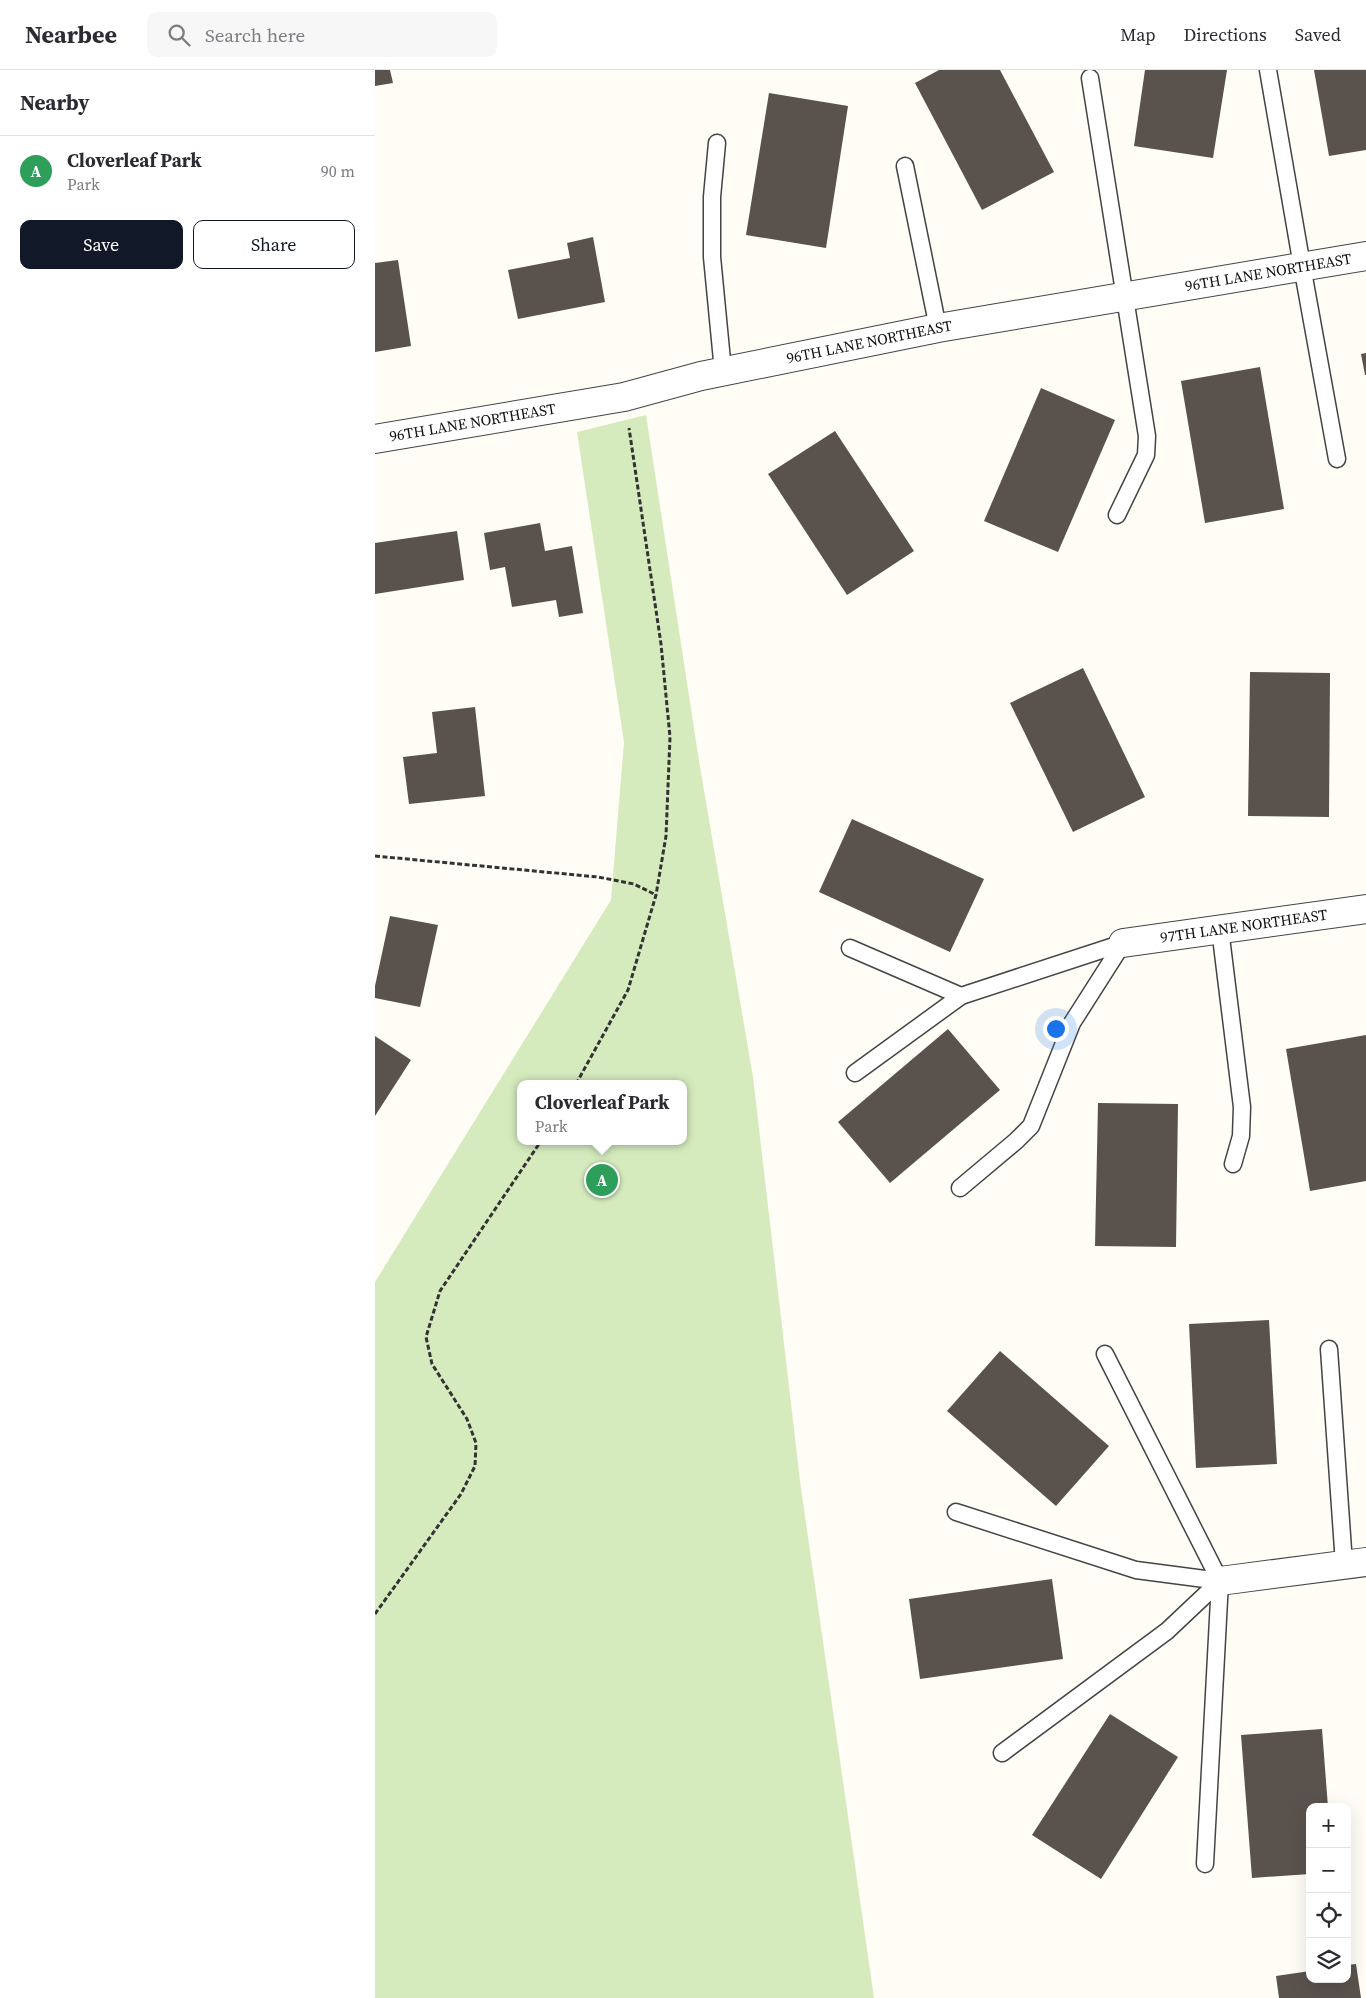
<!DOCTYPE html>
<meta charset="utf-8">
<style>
body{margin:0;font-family:"Source Serif 4",serif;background:#f7f7f7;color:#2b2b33}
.controls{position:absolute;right:15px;bottom:15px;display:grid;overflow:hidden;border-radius:10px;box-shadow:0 5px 20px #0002}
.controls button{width:45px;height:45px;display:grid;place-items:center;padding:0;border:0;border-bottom:1px solid #e1e1e2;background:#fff;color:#2b2b33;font:25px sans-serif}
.you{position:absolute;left:680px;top:958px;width:18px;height:18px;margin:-12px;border:4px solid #fff;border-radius:50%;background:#1a73e8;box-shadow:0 0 0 8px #1a73e833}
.badge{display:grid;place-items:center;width:32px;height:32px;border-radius:50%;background:#111827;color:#fff;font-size:16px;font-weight:700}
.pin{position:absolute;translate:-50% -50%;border:2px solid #fff;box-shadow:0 1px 5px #0006}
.popup{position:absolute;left:142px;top:1010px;width:170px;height:65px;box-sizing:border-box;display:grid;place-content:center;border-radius:10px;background:#fff;filter:drop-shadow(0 1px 4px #0005);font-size:16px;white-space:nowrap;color:#7c7c81}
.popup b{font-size:19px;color:#2b2b33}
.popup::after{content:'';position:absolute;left:50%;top:100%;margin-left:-10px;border:10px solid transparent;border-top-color:#fff}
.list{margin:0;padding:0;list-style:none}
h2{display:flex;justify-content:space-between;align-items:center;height:65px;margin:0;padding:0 20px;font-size:21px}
h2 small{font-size:16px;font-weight:400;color:#7c7c81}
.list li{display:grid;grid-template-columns:32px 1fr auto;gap:15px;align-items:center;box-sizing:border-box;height:70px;padding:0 20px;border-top:1px solid #e1e1e2}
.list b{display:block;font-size:19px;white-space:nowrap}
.list p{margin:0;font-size:16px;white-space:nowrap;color:#7c7c81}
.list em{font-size:16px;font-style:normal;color:#7c7c81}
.actions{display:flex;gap:10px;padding:15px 20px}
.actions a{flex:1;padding:11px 0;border:1px solid #111827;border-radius:10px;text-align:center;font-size:18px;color:#111827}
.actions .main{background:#111827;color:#fff}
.icon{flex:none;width:28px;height:28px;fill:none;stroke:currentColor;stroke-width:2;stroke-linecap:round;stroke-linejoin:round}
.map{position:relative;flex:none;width:991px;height:1928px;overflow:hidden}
header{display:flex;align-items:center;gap:30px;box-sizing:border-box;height:70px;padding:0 25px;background:#fff;border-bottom:1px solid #e1e1e2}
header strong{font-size:24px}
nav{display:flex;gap:28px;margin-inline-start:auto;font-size:18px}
.search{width:350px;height:45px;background:#f7f7f7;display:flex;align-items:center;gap:12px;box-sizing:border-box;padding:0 18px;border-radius:10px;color:#7c7c81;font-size:19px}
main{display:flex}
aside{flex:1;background:#fff}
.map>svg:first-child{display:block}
.green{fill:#d5ebbd;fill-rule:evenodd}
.building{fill:#5a524d}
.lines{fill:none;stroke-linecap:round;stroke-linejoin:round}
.service-casing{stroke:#444;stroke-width:19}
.minor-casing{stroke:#444;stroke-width:30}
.path{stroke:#333;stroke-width:3;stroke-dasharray:5 2.5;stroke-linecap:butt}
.service{stroke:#fff;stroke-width:16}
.minor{stroke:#fff;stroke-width:28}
.labels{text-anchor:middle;stroke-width:5;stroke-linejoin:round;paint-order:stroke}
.street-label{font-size:15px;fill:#111;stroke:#fff}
</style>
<header>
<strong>Nearbee</strong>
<div class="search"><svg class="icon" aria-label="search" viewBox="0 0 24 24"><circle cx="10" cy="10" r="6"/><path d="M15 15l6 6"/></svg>Search here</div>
<nav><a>Map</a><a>Directions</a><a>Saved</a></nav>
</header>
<main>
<aside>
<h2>Nearby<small></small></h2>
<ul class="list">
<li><span class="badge" style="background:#2e9e5b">A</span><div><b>Cloverleaf Park</b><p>Park</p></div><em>90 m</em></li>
</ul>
<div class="actions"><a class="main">Save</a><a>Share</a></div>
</aside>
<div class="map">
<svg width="991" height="1928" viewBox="0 0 991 1928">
<rect width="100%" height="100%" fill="#fffdf5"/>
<path class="green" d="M 271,345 L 324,691 L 378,1007 L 425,1411 L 499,1928 L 0,1928 L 0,1212 L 236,830 L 249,672 L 202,362 ZM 146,1014 L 308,1014 L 308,1071 L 146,1071 Z"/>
<g class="building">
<path d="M 0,0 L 15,0 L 18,13 L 0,16 Z"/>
<path d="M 564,0 L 625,0 L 679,102 L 607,140 L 540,13 Z"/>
<path d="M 770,0 L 852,0 L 838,88 L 759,76 Z"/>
<path d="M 939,0 L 991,0 L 991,80 L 954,86 Z"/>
<path d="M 394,23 L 473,36 L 451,178 L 371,165 Z"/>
<path d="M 218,167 L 230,232 L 143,249 L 133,200 L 195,188 L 192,173 Z"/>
<path d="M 23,190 L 36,276 L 0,282 L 0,193 Z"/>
<path d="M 991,283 L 991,305 L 990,305 L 986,284 Z"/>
<path d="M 885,297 L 909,439 L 830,453 L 806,311 Z"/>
<path d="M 666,318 L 740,350 L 683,482 L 609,451 Z"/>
<path d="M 460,361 L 539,481 L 472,525 L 393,404 Z"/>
<path d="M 165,453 L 170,481 L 197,476 L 208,543 L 184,547 L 181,530 L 137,537 L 130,497 L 115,500 L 109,463 Z"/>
<path d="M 82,461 L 89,510 L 0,524 L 0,473 Z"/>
<path d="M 708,598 L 770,727 L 698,762 L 635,633 Z"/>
<path d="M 875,602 L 955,603 L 954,747 L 873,746 Z"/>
<path d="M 100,637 L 110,726 L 34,734 L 28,687 L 62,683 L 57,642 Z"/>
<path d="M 477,749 L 609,809 L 575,882 L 444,822 Z"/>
<path d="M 15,846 L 63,855 L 45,937 L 0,928 L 0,916 Z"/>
<path d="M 573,959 L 625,1020 L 515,1113 L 463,1052 Z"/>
<path d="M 991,965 L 991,1111 L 935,1121 L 911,979 Z"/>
<path d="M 0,966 L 36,990 L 0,1046 Z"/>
<path d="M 723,1033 L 803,1034 L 801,1177 L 720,1176 Z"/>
<path d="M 894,1250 L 902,1394 L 821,1398 L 814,1254 Z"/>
<path d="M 625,1281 L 734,1376 L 681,1436 L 572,1341 Z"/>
<path d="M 677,1509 L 688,1589 L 545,1609 L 534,1529 Z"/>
<path d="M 735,1644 L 803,1687 L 726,1809 L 657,1765 Z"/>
<path d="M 947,1659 L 953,1737 L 935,1737 L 935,1804 L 877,1808 L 866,1665 Z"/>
<path d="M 981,1894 L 986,1928 L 904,1928 L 901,1906 L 935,1901 L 935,1909 L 972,1909 L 972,1895 Z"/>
</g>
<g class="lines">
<g class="service-casing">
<g id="service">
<path d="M 893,0 L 927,196 L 962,389"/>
<path d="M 715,8 L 772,366 L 771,385 L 742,445"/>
<path d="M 342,73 L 337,127 L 337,187 L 348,301"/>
<path d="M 530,96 L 563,258"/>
<path d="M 845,859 L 867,1037 L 866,1066 L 858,1094"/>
<path d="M 475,878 L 586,926"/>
<path d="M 480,1003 L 586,926 L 748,873"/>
<path d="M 585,1118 L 641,1071 L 656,1056 L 697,953 L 748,873"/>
<path d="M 954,1279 L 969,1494"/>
<path d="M 730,1284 L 845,1511 L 830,1794"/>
<path d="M 581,1442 L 761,1500 L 845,1511"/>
<path d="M 627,1683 L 792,1561 L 845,1511"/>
</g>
</g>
<g class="minor-casing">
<g id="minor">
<path id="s1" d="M 0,369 L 249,327 L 326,306 L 563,258 L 991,186"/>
<path id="s2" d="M 748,873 L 991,839"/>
<path d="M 845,1511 L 991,1492"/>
</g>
</g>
<g class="path">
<path d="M 0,786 L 223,807 L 259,814 L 281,825"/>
<path d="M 201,1014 L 253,920 L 281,825 L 291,766 L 295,667 L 286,574 L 254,358"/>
<path d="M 0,1544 L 86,1424 L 100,1396 L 101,1373 L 92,1349 L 57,1294 L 51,1267 L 65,1221 L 166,1071"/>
</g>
<use href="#service" class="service"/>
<use href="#minor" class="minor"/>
</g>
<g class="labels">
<g class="street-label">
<text dy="5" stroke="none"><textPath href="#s1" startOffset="909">96TH LANE NORTHEAST</textPath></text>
<text dy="5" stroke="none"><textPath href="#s1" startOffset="504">96TH LANE NORTHEAST</textPath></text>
<text dy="5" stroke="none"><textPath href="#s1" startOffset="99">96TH LANE NORTHEAST</textPath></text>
<text dy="5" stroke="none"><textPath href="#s2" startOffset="122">97TH LANE NORTHEAST</textPath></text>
</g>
</g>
</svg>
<div class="controls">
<button>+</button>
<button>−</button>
<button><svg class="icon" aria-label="locate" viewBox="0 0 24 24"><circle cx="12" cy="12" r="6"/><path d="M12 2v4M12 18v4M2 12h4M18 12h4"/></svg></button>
<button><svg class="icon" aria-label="layers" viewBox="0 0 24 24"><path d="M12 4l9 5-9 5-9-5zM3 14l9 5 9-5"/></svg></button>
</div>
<div class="you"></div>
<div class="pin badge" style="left:227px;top:1110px;background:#2e9e5b">A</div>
<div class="popup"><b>Cloverleaf Park</b>Park</div>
</div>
</main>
